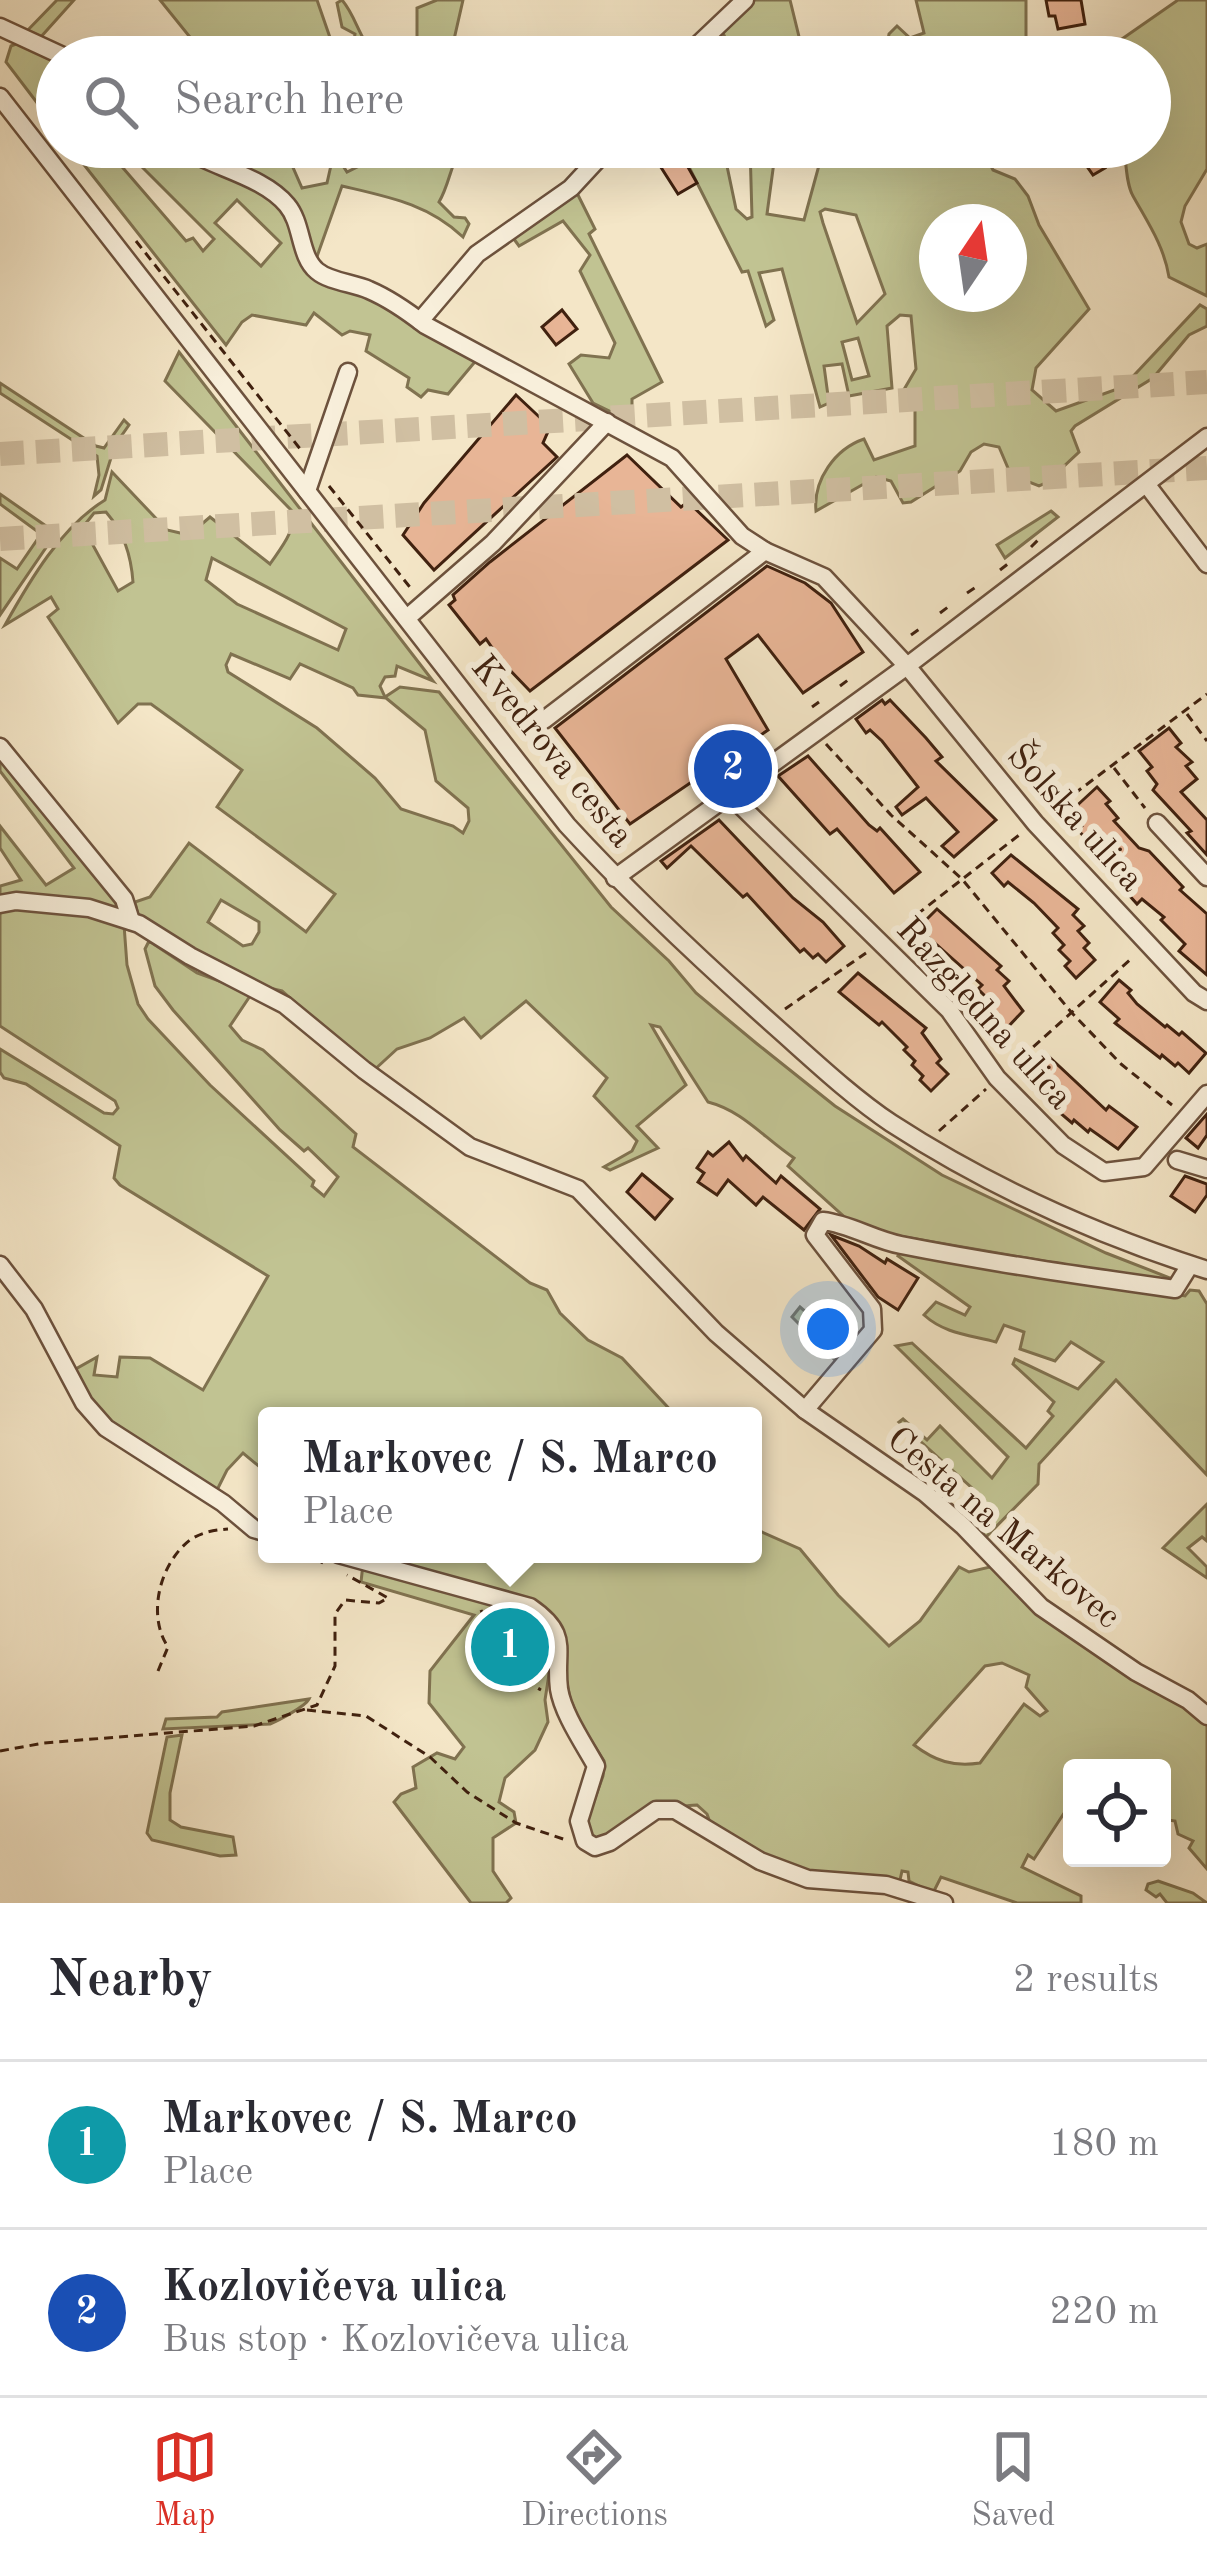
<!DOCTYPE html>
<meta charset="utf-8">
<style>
body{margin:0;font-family:"Old Standard TT",serif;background:#f7f7f7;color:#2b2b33}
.controls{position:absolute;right:36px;bottom:36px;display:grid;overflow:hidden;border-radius:12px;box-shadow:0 12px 48px #0002}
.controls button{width:108px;height:108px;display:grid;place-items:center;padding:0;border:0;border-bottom:3px solid #e1e1e2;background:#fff;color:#2b2b33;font:60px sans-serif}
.compass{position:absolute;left:919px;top:204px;width:108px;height:108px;border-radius:50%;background:#fff;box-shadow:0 12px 48px #0002;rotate:13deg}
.you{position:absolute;left:828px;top:1329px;width:42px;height:42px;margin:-30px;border:9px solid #fff;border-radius:50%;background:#1a73e8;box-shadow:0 0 0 18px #1a73e833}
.badge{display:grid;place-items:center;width:78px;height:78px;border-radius:50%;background:#d93025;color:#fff;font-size:39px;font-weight:700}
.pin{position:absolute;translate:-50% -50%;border:6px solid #fff;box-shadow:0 3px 12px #0006}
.popup{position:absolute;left:258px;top:1407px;width:504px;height:156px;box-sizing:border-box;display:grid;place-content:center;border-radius:12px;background:#fff;filter:drop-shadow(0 3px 9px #0005);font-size:39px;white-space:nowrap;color:#7c7c81}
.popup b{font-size:45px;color:#2b2b33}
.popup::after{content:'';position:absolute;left:50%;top:100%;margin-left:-24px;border:24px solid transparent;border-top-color:#fff}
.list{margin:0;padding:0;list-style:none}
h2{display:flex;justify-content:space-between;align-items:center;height:156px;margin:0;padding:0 48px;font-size:51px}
h2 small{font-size:39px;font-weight:400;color:#7c7c81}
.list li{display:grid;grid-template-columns:78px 1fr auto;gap:36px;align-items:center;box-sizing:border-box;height:168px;padding:0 48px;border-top:3px solid #e1e1e2}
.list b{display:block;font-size:45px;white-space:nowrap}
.list p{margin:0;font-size:39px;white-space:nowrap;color:#7c7c81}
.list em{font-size:39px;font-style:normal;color:#7c7c81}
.icon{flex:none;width:66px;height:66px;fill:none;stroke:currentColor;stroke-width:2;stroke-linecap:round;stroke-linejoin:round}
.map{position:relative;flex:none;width:1207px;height:1903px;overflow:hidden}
.search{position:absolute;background:#fff;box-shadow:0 12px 48px #0002;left:36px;right:36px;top:36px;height:132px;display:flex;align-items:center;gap:30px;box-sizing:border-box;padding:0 42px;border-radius:66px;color:#7c7c81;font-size:45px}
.sheet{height:492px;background:#fff}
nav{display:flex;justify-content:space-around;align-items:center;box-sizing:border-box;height:168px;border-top:3px solid #e1e1e2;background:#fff;font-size:33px;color:#7c7c81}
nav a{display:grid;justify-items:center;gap:6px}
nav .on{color:#d93025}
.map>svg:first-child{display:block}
.green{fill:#c1c392;stroke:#807250;stroke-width:3;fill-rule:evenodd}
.building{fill:#e8b596;stroke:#40210f;stroke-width:3}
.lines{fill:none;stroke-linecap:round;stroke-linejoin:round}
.highway-tunnel{stroke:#d0bfa2;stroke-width:24;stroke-dasharray:24 12;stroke-linecap:butt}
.minor-casing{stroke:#6d523d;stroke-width:21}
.path{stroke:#40210f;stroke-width:3;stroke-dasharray:9 6;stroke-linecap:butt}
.minor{stroke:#f8efdb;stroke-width:16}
.labels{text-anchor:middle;stroke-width:12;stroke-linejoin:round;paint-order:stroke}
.street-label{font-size:36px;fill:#40210f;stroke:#f8efdb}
</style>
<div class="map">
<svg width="1207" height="1903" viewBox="0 0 1207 1903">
<rect width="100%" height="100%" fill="#f4e6c7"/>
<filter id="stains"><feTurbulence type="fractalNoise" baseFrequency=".00167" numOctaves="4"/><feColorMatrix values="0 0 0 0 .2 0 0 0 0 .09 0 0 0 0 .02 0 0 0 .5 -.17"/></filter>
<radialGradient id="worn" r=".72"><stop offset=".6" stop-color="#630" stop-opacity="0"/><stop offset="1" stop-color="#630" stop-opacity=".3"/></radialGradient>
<g class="green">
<path d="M 57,0 L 74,0 L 39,39 L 24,34 Z"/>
<path d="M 160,0 L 317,0 L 335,52 L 354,41 L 355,34 L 342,27 L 337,3 L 342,0 C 357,17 360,44 379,57 L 206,57 Z"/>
<path d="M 437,0 L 463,0 L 450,57 L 397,57 L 417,41 L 417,8 Z"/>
<path d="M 753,0 L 790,0 L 804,57 L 734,57 L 722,31 Z"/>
<path d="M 916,0 L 1026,0 L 1026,57 L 871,57 L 870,52 L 886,52 L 889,34 L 897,26 L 910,38 L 924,33 Z"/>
<path d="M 1178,0 L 1207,0 L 1207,169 L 1185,206 L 1181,222 L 1189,244 L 1197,248 L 1207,244 L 1207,296 L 1169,277 C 1164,246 1148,223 1133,196 C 1126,184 1126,161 1124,147 L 1150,147 L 1150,57 L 1096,57 Z"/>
<path d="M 21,42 L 57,58 L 57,129 L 6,62 L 11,46 Z"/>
<path d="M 70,147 L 170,147 L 195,165 L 253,184 L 292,218 L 304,261 L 479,357 L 448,394 L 428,390 L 421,397 L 407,387 L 409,378 L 366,351 L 370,335 L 350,331 L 342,335 L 314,313 L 306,325 L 252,315 L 242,322 L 226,345 ZM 126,151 L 214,239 L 203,251 L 193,238 L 186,241 L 117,161 ZM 237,200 L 281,243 L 261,266 L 215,223 Z"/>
<path d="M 262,147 L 284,147 L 302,188 L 327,183 L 334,152 L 347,172 L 373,159 L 366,147 L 462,147 C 450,165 450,183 439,202 L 454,217 L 465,218 L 469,224 L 463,237 C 428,204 389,197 342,186 L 314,265 L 298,210 L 228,165 L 231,157 L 254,164 Z"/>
<path d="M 715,147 L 723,147 L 736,209 L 747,219 L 752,217 L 750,147 L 776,147 L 767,214 L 804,220 L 824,147 L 981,147 L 993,170 L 1015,179 L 1028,196 L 1039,225 L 1089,309 L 1036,368 L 1032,390 L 1056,411 L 1123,387 L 1200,305 L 1207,309 L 1207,326 L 1189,335 L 1153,378 L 1075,426 L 1071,431 L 1079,452 L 1046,483 L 1039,486 L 1011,475 L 999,447 L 984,444 L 971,452 L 960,471 L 911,502 L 903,503 L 891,481 L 876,477 L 816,511 C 813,480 835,449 864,439 L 874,460 L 915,446 L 915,410 L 902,393 L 916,369 L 911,316 L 900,315 L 887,326 L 892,388 L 849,396 L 842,364 L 824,366 L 829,403 L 820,407 L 782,269 L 759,273 L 774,320 L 766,326 L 748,271 L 742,272 L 687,163 ZM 825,209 L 856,215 L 885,294 L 857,323 L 823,223 L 820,212 ZM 937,222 L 1009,222 L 1009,294 L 937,294 ZM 858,338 L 869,376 L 852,380 L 842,342 Z"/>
<path d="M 576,191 L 595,229 L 589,234 L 662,382 L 632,399 L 632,422 L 593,403 L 569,364 L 581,355 L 609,358 L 615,343 L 580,271 L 590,255 L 563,221 L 519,246 L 511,235 Z"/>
<path d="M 179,352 L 433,681 L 397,666 L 395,676 L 385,677 L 380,686 L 385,697 L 400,687 L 439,692 L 611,907 L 669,961 L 696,993 L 756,1043 L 835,1106 L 942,1175 L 1106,1253 L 1170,1278 L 1166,1282 L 858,1229 L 788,1166 L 794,1158 C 764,1138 743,1111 708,1102 L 660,1027 L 651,1025 L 686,1085 L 637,1126 L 658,1148 L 610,1170 L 604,1167 L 632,1151 L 637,1141 L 594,1096 L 607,1078 L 526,1001 L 481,1038 L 464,1018 L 430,1038 L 397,1049 L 373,1071 L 282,991 L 238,981 L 165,941 L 138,915 L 135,902 L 150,897 L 189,843 L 306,932 L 335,894 L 217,807 L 242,770 L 151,704 L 138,704 L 118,723 L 48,617 L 58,609 L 51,597 L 5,625 C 30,580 61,527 105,500 L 112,472 L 167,530 L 189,535 L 210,517 L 270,564 C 280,549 297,530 292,511 L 165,381 ZM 106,512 C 124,533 131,555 133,582 L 118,591 L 83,527 L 94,513 ZM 212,558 L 346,629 L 338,650 L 237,604 L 206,580 ZM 231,654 L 290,679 L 300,664 L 353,688 L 358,695 L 386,698 L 425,730 L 436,781 L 468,808 L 469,821 L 463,833 L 453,826 L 401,809 L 375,778 L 317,728 L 228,672 L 226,665 ZM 221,900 L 259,922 L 259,932 L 252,944 L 243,946 L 208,922 Z"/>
<path d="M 0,383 L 96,446 L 104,448 L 124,420 L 129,425 L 115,445 L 101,490 L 94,496 L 99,475 L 97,456 L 0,393 Z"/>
<path d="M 0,494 L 56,533 L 0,615 L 0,558 L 17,569 L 41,534 L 0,504 Z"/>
<path d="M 1051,511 L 1058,517 L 1005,558 L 997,545 Z"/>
<path d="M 0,754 L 113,889 L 117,909 L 0,898 L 0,886 L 21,880 L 0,848 L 0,826 L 46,885 L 74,868 L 0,771 Z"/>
<path d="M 0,907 L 66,908 L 124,925 L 127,965 L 138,1004 L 148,1019 L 210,1085 L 314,1181 L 312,1186 L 324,1196 L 338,1177 L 308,1148 L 304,1151 L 280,1130 L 173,1010 L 155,986 L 145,949 L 149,941 L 197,973 L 252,993 L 230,1026 L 242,1040 L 263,1050 L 356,1134 L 353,1147 L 530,1283 L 547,1290 L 560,1313 L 588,1340 L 622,1358 L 676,1416 L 267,1416 L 267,1473 L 243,1453 L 227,1470 L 216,1492 C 161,1458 102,1431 74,1370 L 97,1357 L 94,1375 L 117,1377 L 120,1357 L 150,1358 L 203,1390 L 268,1276 L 120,1185 L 114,1178 L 120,1146 L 26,1084 L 4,1078 L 0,1072 L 0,1049 L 104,1113 L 113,1114 L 118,1108 L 115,1101 L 0,1026 Z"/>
<path d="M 902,1251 L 1185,1296 L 1190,1290 L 1199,1291 L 1207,1304 L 1207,1475 L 1116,1380 L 1039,1464 L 1038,1484 L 983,1540 L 966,1523 L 982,1497 L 899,1422 L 903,1419 L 927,1440 L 940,1426 L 992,1478 L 1008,1457 L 896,1346 L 912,1343 L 1026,1448 L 1053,1416 L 1048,1411 L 1054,1402 L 1013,1364 L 1015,1359 L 1078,1389 L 1103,1362 L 1071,1342 L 1055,1361 L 1020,1349 L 1024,1332 L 1004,1325 L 996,1342 C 970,1335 945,1334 924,1315 L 936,1302 L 965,1315 L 970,1307 L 898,1256 Z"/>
<path d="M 800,1307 L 835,1337 L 855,1341 L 837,1362 L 792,1317 Z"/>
<path d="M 1207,1504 L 1207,1541 L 1202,1537 L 1188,1548 L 1207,1567 L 1207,1578 L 1163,1548 Z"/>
<path d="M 753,1528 L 800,1549 L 838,1595 L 889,1646 L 920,1621 L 959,1567 L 969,1572 L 994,1566 L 1207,1722 L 1207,1869 L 1189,1848 L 1193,1841 L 1178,1834 L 1175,1821 L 1162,1819 L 1162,1768 L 1072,1768 L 1072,1801 L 1034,1859 L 1028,1855 L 1022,1867 L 1081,1896 L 1081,1903 L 1017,1903 L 941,1877 L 933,1893 L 909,1881 L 908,1872 L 902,1871 L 900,1880 L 833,1879 L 791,1868 L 711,1825 L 707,1814 L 697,1805 C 662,1806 627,1829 593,1839 L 586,1823 L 603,1776 L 604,1761 L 581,1725 L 570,1698 L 555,1620 L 357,1554 L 753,1554 ZM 1002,1663 L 1029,1675 L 1026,1687 L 1047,1711 L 1040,1716 L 1024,1704 L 980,1763 C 953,1767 935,1761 914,1745 L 985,1666 Z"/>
<path d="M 363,1564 L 526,1612 L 544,1623 L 554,1642 L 545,1700 L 548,1722 L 535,1750 L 505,1778 L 499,1802 L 514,1812 L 516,1823 L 493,1838 L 493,1871 L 511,1898 L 506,1903 L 471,1903 L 394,1802 L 401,1794 L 416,1788 L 413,1767 L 437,1753 L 455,1759 L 464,1747 L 429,1703 L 430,1671 L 474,1615 L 361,1582 Z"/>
<path d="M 309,1699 C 305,1707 277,1721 270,1724 L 163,1729 L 166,1719 L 217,1717 L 222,1712 Z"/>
<path d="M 182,1735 L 170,1793 L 170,1820 L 181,1827 L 233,1837 L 236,1855 L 220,1856 L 152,1840 L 147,1833 L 167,1737 Z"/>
<path d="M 1158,1881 L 1193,1893 L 1207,1903 L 1167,1903 L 1160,1894 L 1156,1897 L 1146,1890 L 1148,1884 Z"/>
</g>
<g class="building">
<path d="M 1046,0 L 1081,0 L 1085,24 L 1058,29 L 1055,16 L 1049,16 Z"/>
<path d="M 648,147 L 705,147 L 684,160 L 697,183 L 678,194 Z"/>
<path d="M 1093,148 L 1105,168 L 1093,175 L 1079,155 Z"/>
<path d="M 562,310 L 577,329 L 556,345 L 542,327 Z"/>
<path d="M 516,395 L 550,427 L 543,443 L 557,457 L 434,570 L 403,535 L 424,503 Z"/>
<path d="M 627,455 L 681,507 L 688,502 L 728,540 L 530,691 L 502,662 L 486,639 L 480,644 L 449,605 L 455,600 L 453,595 L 490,562 Z"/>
<path d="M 767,566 L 805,583 L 831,603 L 863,652 L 803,693 L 758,635 L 726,659 L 768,730 L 630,824 L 555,728 Z"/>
<path d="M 882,700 L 885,704 L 890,700 L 926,738 L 942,757 L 936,761 L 996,820 L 954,857 L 942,846 L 958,832 L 926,798 L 902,815 L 896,807 L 918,787 L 882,741 L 870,730 L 866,733 L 856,719 Z"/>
<path d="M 1169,728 L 1181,743 L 1176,747 L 1192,762 L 1186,766 L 1197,779 L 1181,792 L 1207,820 L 1207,855 L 1187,833 L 1191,831 L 1153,790 L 1157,784 L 1147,771 L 1152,767 L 1139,751 Z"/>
<path d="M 808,756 L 869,825 L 877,831 L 880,828 L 920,872 L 894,893 L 837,829 L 830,834 L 778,776 Z"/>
<path d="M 1097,787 L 1110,801 L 1106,804 L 1118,818 L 1114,821 L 1139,848 L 1149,851 L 1183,887 L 1180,890 L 1207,914 L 1207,975 L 1179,951 L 1185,944 L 1161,920 L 1164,917 L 1142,899 L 1137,904 L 1086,847 L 1090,843 L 1078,830 L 1082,826 L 1070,812 Z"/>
<path d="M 719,820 L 793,898 L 823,922 L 844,946 L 826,962 L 818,954 L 813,958 L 804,949 L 800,952 L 747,894 L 743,897 L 691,846 L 667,868 L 661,861 Z"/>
<path d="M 1011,855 L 1078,909 L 1073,915 L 1084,926 L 1078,931 L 1089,943 L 1084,948 L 1095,960 L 1076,978 L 1065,966 L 1070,961 L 1059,950 L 1064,945 L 1053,933 L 1058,928 L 1034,903 L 1008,882 L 1004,886 L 992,873 Z"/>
<path d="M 937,909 L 1001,966 L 997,970 L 1009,981 L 1004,986 L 1023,1011 L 1004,1031 L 993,1020 L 998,1016 L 985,1004 L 989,1000 L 978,989 L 982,985 L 918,928 Z"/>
<path d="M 858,973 L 926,1028 L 922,1033 L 941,1059 L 937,1063 L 948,1074 L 931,1091 L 920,1080 L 923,1076 L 912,1065 L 915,1061 L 904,1050 L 907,1047 L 882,1022 L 879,1025 L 839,992 Z"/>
<path d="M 1119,980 L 1131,990 L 1128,993 L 1137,1004 L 1165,1027 L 1167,1025 L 1179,1035 L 1182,1032 L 1206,1053 L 1189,1073 L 1178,1063 L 1175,1066 L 1162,1055 L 1160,1058 L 1115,1023 L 1119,1019 L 1100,1002 Z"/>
<path d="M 1044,1052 L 1106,1110 L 1109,1106 L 1137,1127 L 1118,1149 L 1090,1129 L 1088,1132 L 1074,1120 L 1072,1123 L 1059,1112 L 1062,1109 L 1036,1087 L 1040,1083 L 1027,1072 Z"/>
<path d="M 1207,1114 L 1207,1135 L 1198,1148 L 1186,1138 Z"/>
<path d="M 729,1142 L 743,1160 L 746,1156 L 776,1183 L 781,1176 L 820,1209 L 804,1230 L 763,1197 L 756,1205 L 728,1180 L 717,1195 L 698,1182 L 704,1173 L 697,1168 L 708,1152 L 713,1156 Z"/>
<path d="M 642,1174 L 672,1199 L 655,1219 L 627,1192 Z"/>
<path d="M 1185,1176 L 1207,1184 L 1207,1195 L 1195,1212 L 1171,1196 Z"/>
<path d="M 831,1235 L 859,1246 L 885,1263 L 887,1259 L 918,1278 L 898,1310 L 878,1297 Z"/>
</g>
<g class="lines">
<g class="highway-tunnel">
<path d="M 0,454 L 1207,382"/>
<path d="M 0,539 L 1207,468"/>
</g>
<g class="minor-casing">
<g id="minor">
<path d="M 0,27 L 65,57"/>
<path d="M 685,57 L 745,0"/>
<path d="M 0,97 L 567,825 C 633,897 705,964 778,1029 C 814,1061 851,1096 891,1123 C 988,1186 1097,1235 1207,1270"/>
<path d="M 181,147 C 214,168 263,176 287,205 C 303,224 299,256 317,271 C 330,282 354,283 369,290 C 390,299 407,311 425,325 L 672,458 L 742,536 L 765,551 L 824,577 L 907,666 L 1035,823 L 1194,993 L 1207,1001"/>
<path d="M 420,321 L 477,254 L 571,188 L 609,147"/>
<path d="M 1147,485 L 1207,564"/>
<path d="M 307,491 L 348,372"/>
<path d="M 407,618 L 493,543 L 607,422"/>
<path d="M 544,720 L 765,551"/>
<path d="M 0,747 L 124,899 L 131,921"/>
<path d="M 728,793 L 949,1010 L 997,1078 L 1063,1145 L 1104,1172 L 1144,1167 L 1207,1094"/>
<path d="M 1157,823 L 1207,877"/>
<path d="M 615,878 L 907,666 L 1207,437"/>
<path d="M 0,904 L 16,901 L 89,908 L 139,924 L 190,956 L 285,1005 L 364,1070 L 470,1147 L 578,1189 L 716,1333 L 805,1410 L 925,1493 L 963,1526 L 1041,1607 L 1136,1672 L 1188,1700 L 1207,1716"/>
<path d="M 1177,1160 L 1207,1169"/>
<path d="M 0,1265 L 34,1309 L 84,1403 L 106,1428 L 223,1503 L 254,1529 L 267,1533"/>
<path d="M 805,1410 L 873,1330 L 872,1309 L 815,1235 L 823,1221 C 850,1224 874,1240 901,1245 C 992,1263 1083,1276 1175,1289 L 1190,1265"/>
<path d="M 338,1554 L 530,1607 C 571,1635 554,1649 559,1689 C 563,1714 584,1744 596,1766 L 579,1821 L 585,1841 L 595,1847 L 610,1842 L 656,1810 L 675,1810 L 760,1861 L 808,1879 L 886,1885 L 944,1903"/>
</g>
</g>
<g class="path">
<path d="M 136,241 L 301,450"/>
<path d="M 329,486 L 413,591"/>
<path d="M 1031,547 L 1038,540"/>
<path d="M 1000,570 L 1009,563"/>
<path d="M 967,593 L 976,587"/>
<path d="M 940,613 L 948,607"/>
<path d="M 911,635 L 921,628"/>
<path d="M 840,686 L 848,680"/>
<path d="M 812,707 L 819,702"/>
<path d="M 1187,714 L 1207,741"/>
<path d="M 826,744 L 891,815 L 962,879 L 1071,1012 L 1121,1064 L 1172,1105"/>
<path d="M 1114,768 L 1145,808"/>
<path d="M 1050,812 L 1207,694"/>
<path d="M 893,933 L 1023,832"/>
<path d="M 785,1009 L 866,953"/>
<path d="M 1011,1067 L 1133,957"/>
<path d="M 939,1131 L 986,1089"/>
<path d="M 306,1554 L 323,1563"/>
<path d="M 481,1610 L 485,1619 L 503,1628 L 503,1640 L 523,1659 C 521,1674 528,1683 541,1690"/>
<path d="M 158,1671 L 168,1647 C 147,1616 159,1564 190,1540 C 202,1532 214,1530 228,1529"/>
<path d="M 307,1710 L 366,1716 L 430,1757 L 467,1792 L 516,1823 L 566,1840"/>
<path d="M 0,1751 L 44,1743 L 254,1726 L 317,1705 L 335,1666 L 335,1614 L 345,1600 L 379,1603 L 388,1598 L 347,1575"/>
</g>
<use href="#minor" class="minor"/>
</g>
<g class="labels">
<g class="street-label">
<text transform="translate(554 750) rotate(51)" y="13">Kvedrova cesta</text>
<text transform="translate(1077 816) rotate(48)" y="13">Šolska ulica</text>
<text transform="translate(986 1012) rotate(48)" y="13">Razgledna ulica</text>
<text transform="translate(1005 1526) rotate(40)" y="13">Cesta na Markovec</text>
</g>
</g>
<rect width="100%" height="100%" filter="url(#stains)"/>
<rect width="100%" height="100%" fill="url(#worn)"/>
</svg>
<div class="controls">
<button><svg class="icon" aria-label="locate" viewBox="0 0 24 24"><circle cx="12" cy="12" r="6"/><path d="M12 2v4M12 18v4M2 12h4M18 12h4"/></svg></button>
</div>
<svg class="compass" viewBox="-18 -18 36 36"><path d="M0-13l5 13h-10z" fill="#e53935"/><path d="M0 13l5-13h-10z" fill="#7c7c81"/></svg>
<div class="you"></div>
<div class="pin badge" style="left:510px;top:1647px;background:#0f9aa8">1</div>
<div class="popup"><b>Markovec / S. Marco</b>Place</div>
<div class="pin badge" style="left:733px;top:769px;background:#1a4fb4">2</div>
<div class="search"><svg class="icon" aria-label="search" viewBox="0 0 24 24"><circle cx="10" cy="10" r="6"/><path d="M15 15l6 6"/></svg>Search here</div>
</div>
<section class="sheet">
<h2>Nearby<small>2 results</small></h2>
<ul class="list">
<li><span class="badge" style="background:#0f9aa8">1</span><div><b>Markovec / S. Marco</b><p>Place</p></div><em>180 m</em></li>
<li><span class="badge" style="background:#1a4fb4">2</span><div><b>Kozlovičeva ulica</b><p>Bus stop · Kozlovičeva ulica</p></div><em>220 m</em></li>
</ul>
</section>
<nav>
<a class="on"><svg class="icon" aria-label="map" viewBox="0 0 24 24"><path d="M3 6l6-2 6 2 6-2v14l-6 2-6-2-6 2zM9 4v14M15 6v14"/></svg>Map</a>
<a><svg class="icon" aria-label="directions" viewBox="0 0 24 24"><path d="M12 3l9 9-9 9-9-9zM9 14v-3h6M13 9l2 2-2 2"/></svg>Directions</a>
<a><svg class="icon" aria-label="saved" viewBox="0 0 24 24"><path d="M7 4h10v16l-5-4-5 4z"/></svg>Saved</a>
</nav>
